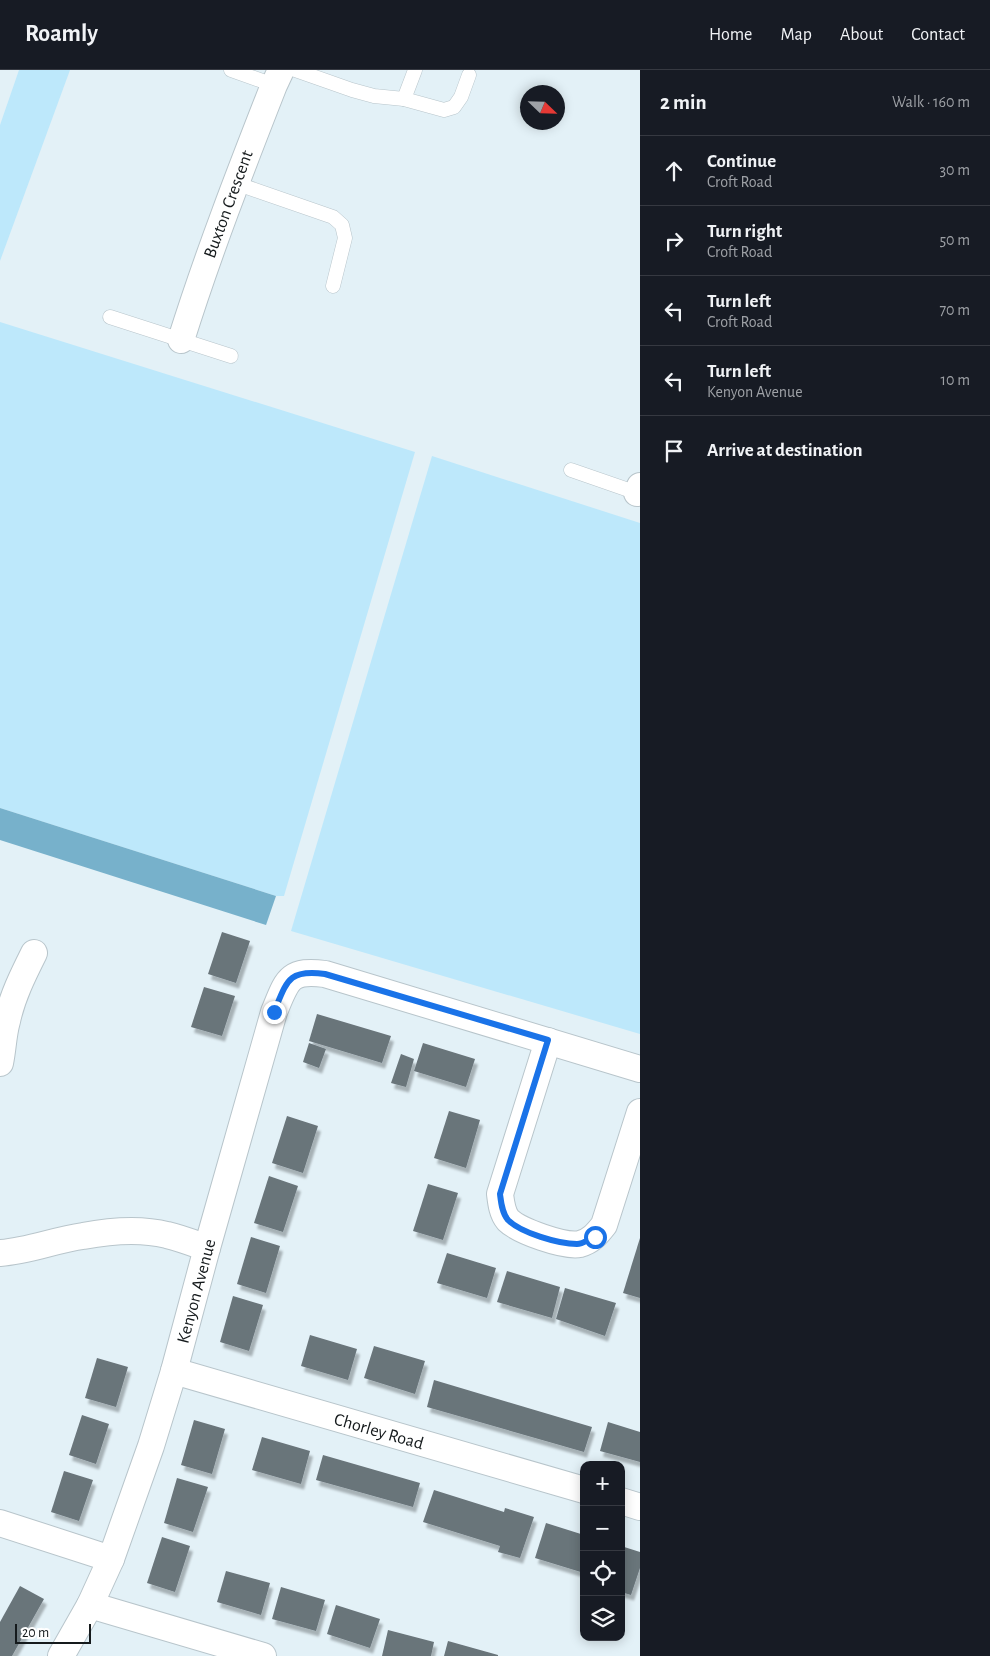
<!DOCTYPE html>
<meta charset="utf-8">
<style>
body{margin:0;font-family:"Alegreya Sans",sans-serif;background:#20242c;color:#f1f3f6}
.controls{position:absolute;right:15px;bottom:15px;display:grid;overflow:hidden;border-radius:10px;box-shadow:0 2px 12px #0003}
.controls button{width:45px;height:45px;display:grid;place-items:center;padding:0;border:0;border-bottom:1px solid #363941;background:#171b24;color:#f1f3f6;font:25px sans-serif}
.compass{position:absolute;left:520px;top:15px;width:45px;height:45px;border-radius:50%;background:#171b24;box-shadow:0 2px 12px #0003;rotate:113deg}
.scale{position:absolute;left:15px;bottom:12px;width:76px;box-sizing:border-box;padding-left:5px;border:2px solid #151a1c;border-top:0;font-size:14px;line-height:18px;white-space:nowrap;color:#151a1c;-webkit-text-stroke:4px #fff;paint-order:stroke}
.stop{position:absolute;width:15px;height:15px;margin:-11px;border:4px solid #1a73e8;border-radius:50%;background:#fff}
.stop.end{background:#1a73e8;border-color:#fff;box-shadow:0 1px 5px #0008}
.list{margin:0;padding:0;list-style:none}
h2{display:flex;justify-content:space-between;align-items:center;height:65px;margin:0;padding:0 20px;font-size:21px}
h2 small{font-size:16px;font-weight:400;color:#9ea1a6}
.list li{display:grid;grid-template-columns:32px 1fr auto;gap:15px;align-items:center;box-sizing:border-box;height:70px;padding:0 20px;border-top:1px solid #363941}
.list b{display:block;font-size:19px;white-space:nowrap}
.list p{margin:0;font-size:16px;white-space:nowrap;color:#9ea1a6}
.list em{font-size:16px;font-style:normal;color:#9ea1a6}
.icon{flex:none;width:28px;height:28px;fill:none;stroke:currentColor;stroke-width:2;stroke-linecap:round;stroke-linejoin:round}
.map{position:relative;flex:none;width:640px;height:1586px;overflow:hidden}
header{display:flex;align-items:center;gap:30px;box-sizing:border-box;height:70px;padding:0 25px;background:#171b24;border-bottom:1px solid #363941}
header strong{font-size:24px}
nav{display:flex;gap:28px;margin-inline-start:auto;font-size:18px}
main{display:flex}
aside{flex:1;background:#171b24}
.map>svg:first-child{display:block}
.green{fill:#bde8fb}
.forest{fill:#77b1cb}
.building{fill:#69747a;filter:url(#shadow)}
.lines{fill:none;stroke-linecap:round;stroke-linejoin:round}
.service-casing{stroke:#b8c5cb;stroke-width:15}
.minor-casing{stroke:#b8c5cb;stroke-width:28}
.service{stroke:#fff;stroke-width:14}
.minor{stroke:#fff;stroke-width:26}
.route{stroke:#1a73e8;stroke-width:6}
.labels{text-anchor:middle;stroke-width:4.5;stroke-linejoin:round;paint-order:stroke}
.street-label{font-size:18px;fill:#151a1c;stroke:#fff}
</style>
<header>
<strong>Roamly</strong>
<nav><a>Home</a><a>Map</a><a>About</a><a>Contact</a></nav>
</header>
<main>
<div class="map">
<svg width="640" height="1586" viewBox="0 0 640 1586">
<defs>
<filter id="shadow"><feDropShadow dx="3" dy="5.5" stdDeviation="1" flood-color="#0004"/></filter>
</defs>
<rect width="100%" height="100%" fill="#e3f1f7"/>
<g class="green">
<path d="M 19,0 L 70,0 L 0,191 L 0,55 Z"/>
<path d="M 0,252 L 415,382 L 284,826 L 276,826 L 0,738 Z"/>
<path d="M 432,386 L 640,453 L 640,964 L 291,861 Z"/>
</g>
<path class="forest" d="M 0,738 L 276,826 L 266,855 L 0,770 Z"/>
<g class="building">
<path d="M 222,862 L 250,871 L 236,913 L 208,904 Z"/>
<path d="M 204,917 L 235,926 L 222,966 L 191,957 Z"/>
<path d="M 317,944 L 391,966 L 382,993 L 309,971 Z"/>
<path d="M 309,973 L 326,979 L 319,998 L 303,992 Z"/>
<path d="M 423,973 L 475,989 L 466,1017 L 414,1001 Z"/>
<path d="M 401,984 L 414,989 L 406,1017 L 391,1013 Z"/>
<path d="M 449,1041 L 480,1050 L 466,1098 L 434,1088 Z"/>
<path d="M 287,1046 L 318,1056 L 303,1103 L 272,1093 Z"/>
<path d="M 269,1106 L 298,1116 L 283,1162 L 254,1153 Z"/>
<path d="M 428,1114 L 458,1123 L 443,1170 L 413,1161 Z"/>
<path d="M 251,1167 L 280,1176 L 266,1223 L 237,1214 Z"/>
<path d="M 640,1168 L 640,1228 L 623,1223 Z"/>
<path d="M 447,1183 L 496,1198 L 487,1228 L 437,1213 Z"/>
<path d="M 507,1201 L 560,1217 L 552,1248 L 497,1232 Z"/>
<path d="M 565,1218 L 616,1233 L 605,1266 L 556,1249 Z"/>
<path d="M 233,1226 L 263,1235 L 249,1281 L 220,1272 Z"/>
<path d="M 310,1265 L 357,1279 L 348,1310 L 301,1296 Z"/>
<path d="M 374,1276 L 425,1291 L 415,1324 L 364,1308 Z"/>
<path d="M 97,1288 L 128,1297 L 116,1337 L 85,1328 Z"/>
<path d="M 434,1310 L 592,1357 L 584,1382 L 427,1337 Z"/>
<path d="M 82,1345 L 109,1354 L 96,1394 L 69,1385 Z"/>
<path d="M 194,1350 L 225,1359 L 212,1404 L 181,1395 Z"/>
<path d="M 608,1352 L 640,1362 L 640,1392 L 600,1381 Z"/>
<path d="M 262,1367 L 310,1381 L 301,1414 L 252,1400 Z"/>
<path d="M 323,1385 L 420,1413 L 413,1437 L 316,1410 Z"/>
<path d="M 64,1401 L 93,1410 L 79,1451 L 51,1442 Z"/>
<path d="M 177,1408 L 208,1417 L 193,1462 L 164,1453 Z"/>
<path d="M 434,1420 L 504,1442 L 505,1438 L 534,1447 L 520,1488 L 498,1482 L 500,1476 L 423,1452 Z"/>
<path d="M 546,1453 L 584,1465 L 584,1503 L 535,1488 Z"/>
<path d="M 162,1467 L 190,1476 L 175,1522 L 147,1513 Z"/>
<path d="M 621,1476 L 640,1482 L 640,1498 L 631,1525 L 621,1522 Z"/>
<path d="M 226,1501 L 270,1513 L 261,1545 L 217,1532 Z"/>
<path d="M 20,1516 L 44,1529 L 12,1586 L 0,1586 L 0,1552 Z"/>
<path d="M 281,1517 L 325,1530 L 316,1561 L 272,1549 Z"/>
<path d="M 336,1535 L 380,1549 L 370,1578 L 327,1564 Z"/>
<path d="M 388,1560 L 434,1572 L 431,1586 L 382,1586 Z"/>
<path d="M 448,1571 L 498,1585 L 498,1586 L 444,1586 Z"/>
</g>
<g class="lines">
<g class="service-casing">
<g id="service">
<path d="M 231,0 L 274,15"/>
<path d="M 295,0 L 352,20 L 374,26 L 404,29 L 444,40 L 454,37 L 461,27 L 469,5"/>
<path d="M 404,29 L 415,0"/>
<path d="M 235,113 L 333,147 L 342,155 L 345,168 L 333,216"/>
<path d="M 110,247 L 231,286"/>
<path d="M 571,400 L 640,424"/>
</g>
</g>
<g class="minor-casing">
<g id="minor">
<path d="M 181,270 C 208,184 241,99 274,15 L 281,0"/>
<path d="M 637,423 L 640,416"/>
<path d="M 548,971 L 500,1124 C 501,1132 502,1143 508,1150 C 519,1161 564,1177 580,1174 C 591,1171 597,1164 604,1155 L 640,1042"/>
<path d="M 0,993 C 3,979 3,965 7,951 C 12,927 23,905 34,883"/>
<path d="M 0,1183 C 28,1181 55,1170 83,1166 C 109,1161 140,1158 167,1165 C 180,1168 193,1173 207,1178"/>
<path d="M 174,1301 L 584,1420"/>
<path d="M 621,1431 L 640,1437"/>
<path d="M 0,1453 L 111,1489"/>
<path d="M 90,1535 L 263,1586"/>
<path d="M 61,1586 L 90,1535 L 111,1489 L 151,1376 L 174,1301 L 207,1178 L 274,942 C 287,911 288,899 325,904 L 640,999"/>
</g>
</g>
<use href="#service" class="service"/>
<use href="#minor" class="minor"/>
</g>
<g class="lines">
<path class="route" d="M 274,942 C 287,911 288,899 325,904 L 548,970 L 500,1124 C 501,1132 502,1143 508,1150 C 521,1163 559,1174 577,1174 C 583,1174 589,1169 595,1167"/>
</g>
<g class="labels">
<g class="street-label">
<text transform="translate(228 134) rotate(-70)" y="6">Buxton Crescent</text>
<text transform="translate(196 1221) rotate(-75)" y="6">Kenyon Avenue</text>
<text transform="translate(379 1361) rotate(16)" y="6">Chorley Road</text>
</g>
</g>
</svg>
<div class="controls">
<button>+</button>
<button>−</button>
<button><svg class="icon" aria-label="locate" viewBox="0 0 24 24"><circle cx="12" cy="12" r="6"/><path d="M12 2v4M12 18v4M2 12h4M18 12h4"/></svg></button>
<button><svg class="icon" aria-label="layers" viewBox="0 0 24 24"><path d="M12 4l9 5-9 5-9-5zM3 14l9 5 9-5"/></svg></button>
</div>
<svg class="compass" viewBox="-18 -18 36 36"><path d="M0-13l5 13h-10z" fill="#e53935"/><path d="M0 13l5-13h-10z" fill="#9ea1a6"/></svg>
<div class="scale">20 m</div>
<div class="stop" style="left:595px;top:1167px"></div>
<div class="stop end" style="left:274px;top:942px"></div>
</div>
<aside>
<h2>2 min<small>Walk · 160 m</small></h2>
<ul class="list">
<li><svg class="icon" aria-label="ahead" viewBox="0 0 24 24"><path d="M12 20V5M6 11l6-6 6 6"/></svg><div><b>Continue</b><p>Croft Road</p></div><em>30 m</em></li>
<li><svg class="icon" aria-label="right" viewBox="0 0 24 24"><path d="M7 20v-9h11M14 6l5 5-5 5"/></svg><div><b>Turn right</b><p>Croft Road</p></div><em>50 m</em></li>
<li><svg class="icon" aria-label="left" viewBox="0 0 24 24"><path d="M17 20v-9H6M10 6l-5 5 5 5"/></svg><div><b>Turn left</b><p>Croft Road</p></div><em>70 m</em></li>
<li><svg class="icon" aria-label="left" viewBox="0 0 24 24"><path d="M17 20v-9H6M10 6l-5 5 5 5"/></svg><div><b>Turn left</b><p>Kenyon Avenue</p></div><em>10 m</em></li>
<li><svg class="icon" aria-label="arrive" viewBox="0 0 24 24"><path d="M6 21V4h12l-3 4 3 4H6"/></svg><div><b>Arrive at destination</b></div></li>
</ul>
</aside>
</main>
